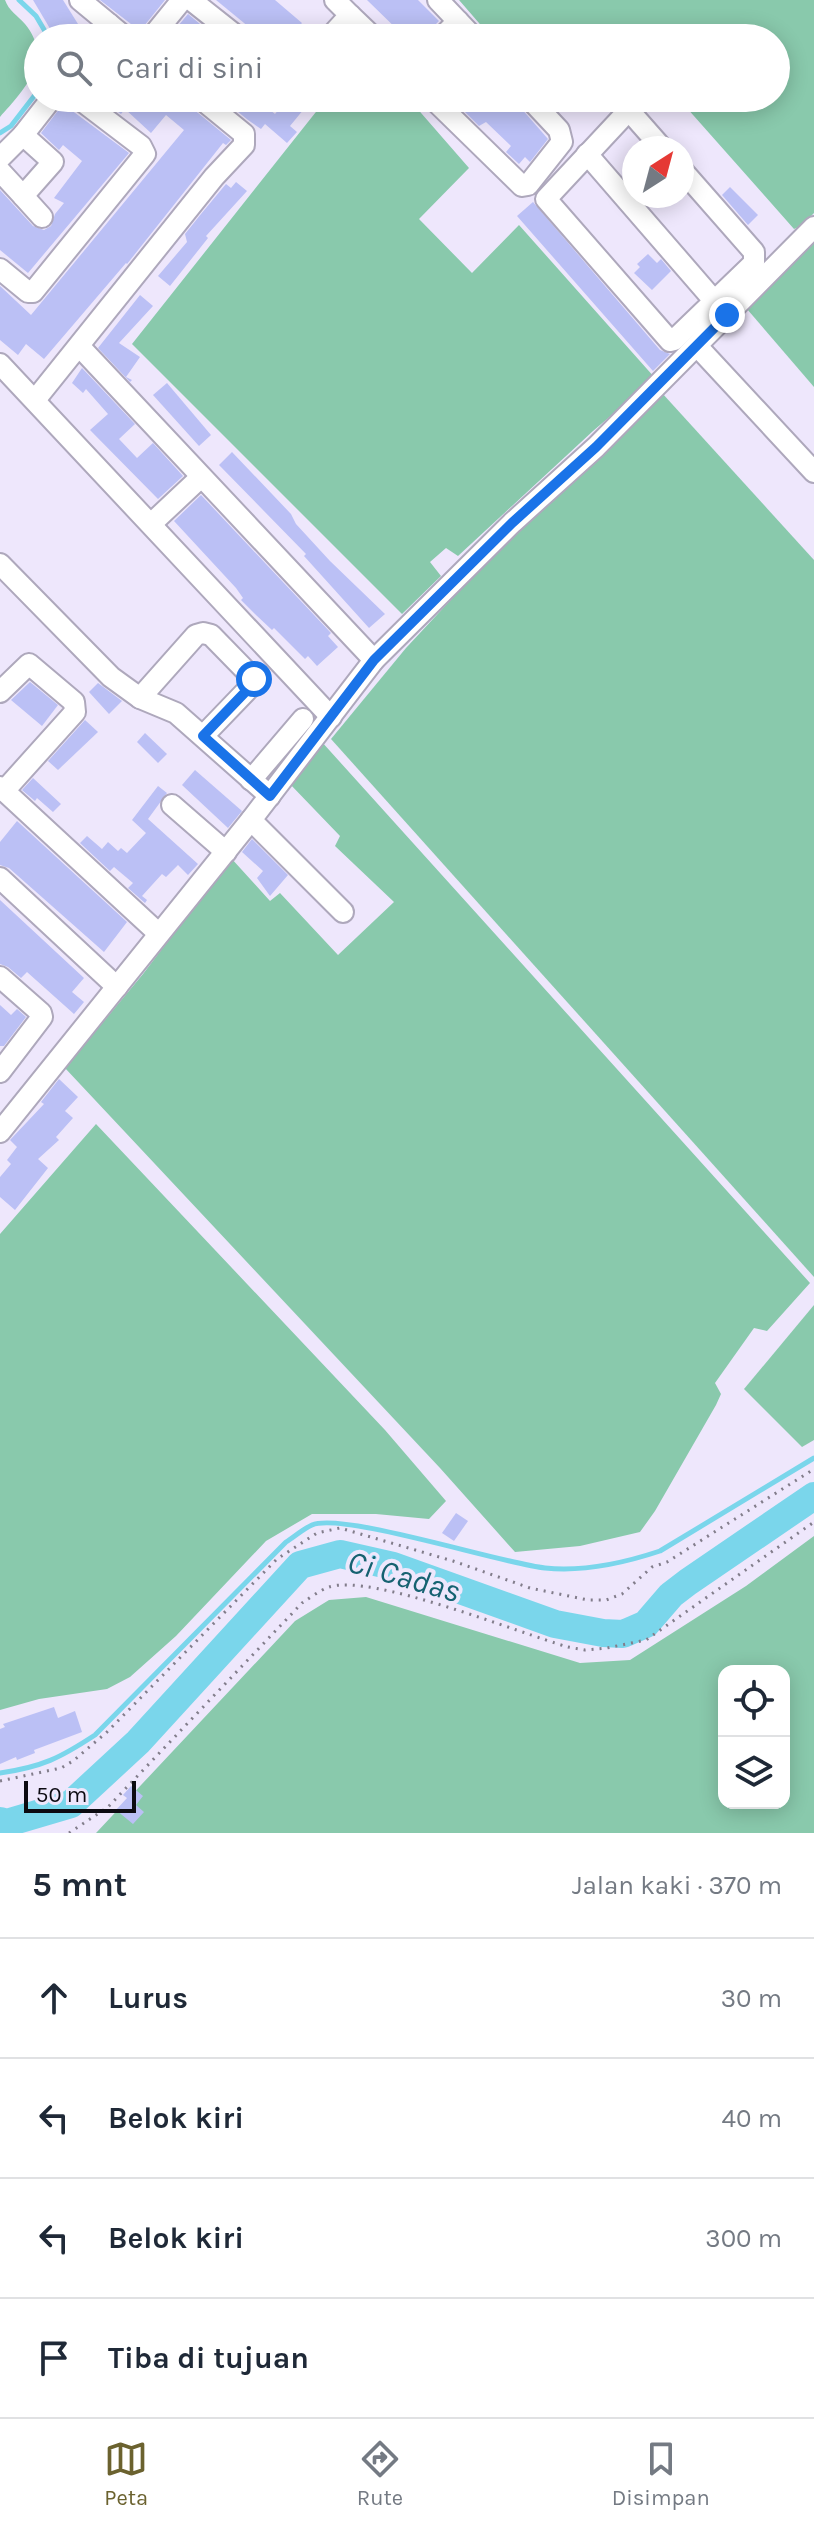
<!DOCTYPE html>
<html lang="id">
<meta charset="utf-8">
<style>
body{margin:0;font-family:Karla,sans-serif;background:#f6f6f7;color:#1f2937}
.controls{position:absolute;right:24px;bottom:24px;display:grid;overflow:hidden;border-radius:16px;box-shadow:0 4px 20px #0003}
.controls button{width:72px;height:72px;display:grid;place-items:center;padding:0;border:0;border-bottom:2px solid #e0e1e3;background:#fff;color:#1f2937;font:40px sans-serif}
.compass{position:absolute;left:622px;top:136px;width:72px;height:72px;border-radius:50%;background:#fff;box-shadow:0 4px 20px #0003;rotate:36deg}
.scale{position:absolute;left:24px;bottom:20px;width:112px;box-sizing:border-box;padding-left:8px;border:4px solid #0c0a11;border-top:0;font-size:22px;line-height:28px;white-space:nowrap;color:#0c0a11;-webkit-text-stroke:6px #eee7fc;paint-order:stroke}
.stop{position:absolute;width:24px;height:24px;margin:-18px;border:6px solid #1a73e8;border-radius:50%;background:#fff}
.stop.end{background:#1a73e8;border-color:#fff;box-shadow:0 2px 8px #0008}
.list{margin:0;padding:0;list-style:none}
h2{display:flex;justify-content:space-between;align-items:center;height:104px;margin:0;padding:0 32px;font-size:34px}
h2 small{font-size:26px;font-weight:400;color:#747a83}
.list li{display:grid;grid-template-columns:52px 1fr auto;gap:24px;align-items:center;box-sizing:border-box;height:120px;padding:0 32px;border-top:2px solid #e0e1e3}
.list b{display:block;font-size:30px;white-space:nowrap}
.list em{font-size:26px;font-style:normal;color:#747a83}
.icon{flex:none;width:44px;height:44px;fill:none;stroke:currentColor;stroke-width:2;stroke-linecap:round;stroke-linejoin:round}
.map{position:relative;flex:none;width:814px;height:1833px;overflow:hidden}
.search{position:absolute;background:#fff;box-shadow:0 4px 20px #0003;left:24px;right:24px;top:24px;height:88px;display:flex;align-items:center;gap:20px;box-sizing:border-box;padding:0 28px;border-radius:44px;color:#747a83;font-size:30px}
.sheet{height:584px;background:#fff}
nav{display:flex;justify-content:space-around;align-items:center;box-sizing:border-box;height:112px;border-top:2px solid #e0e1e3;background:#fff;font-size:22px;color:#747a83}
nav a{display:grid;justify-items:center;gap:4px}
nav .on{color:#6b622f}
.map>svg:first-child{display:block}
.green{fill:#89c9ac;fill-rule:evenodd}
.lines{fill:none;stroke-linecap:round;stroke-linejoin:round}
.stream{stroke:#7ad6eb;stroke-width:5}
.river{stroke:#7ad6eb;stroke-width:28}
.building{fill:#bbc0f5}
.minor-casing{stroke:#aea8bc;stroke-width:24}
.path{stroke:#827d8b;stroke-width:3;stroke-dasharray:2 6;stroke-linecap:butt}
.minor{stroke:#fff;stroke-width:20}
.route{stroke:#1a73e8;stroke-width:10}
.labels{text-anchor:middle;stroke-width:8;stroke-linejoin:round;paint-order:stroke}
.water-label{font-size:32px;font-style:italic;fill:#166271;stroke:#eee7fc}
</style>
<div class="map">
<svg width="814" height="1833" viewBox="0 0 814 1833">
<rect width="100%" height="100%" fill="#eee7fc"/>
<g class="green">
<path d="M 0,0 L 5,0 C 9,11 17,15 25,24 C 54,59 25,89 0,117 Z"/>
<path d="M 459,0 L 814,0 L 814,213 L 801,226 L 794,229 L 678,98 L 776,98 L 776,38 L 492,38 Z"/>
<path d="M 327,98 L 408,98 L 469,168 L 419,219 L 472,273 L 519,225 L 655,378 L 593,431 L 458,556 L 446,548 L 430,562 L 441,576 L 402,614 L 132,344 Z"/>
<path d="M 814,243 L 814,387 L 747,309 Z"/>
<path d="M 662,393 L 814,560 L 814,1277 L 331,739 L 406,648 L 487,561 Z"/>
<path d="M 321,741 L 810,1283 L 767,1331 L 754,1328 L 715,1383 L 721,1394 L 716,1405 L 655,1511 L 640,1532 L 580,1546 L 515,1552 L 440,1468 L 65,1068 L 143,974 L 231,858 L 270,901 L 280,893 L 338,955 L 394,902 L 335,846 L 340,836 L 289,783 Z"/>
<path d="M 96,1124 L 385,1430 L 446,1501 L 429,1519 L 376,1514 L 312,1514 L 266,1541 L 176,1636 L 130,1677 L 107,1689 L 39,1699 L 0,1710 L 0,1234 Z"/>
<path d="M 814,1305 L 814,1440 L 802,1447 L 744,1389 Z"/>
<path d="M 814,1536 L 814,1833 L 96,1833 L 295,1621 L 329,1600 L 366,1597 L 580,1663 L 630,1660 L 746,1586 ZM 724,1671 L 784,1671 L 784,1803 L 724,1803 Z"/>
</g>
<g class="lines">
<g class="stream">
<path d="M 19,0 L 36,16 L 49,38"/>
<path d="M 0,133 L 11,126 L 38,91"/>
<path d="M 0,1773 C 42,1767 60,1758 95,1735 L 286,1542 C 294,1537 303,1529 312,1525 C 342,1512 500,1563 545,1568 C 583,1572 624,1563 660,1551 L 814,1458"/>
</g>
<path class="river" d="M 0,1821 L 7,1823 L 71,1804 L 138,1742 L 300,1565 L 340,1554 L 393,1566 L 555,1624 L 603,1633 L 623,1634 L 646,1624 L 671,1595 L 688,1582 L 814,1496"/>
</g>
<g class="building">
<path d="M 33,0 L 63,0 L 78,24 L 55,37 Z"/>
<path d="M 100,0 L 165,0 L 140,31 Z"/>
<path d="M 216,0 L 275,0 L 302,23 L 289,38 L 252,38 L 255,32 Z"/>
<path d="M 367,0 L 418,0 L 439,21 L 431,29 L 428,38 L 406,38 Z"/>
<path d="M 188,14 L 206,29 L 217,38 L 168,38 Z"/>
<path d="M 109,98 L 186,98 L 192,108 L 231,140 L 226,145 L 223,143 L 127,264 L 126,263 L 44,359 L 26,344 L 18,355 L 0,340 L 0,286 L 31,315 L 184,130 L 166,115 L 151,133 L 125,109 L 121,114 L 106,103 Z"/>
<path d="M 228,98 L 255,98 L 275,114 L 288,98 L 313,98 L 290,126 L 297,132 L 287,143 L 265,124 L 261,129 L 248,120 L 237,111 L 239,108 Z"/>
<path d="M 458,98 L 516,98 L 520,107 L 548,139 L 530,162 L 525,157 L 519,164 L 506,152 L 511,146 L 486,122 L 479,126 L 455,102 Z"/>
<path d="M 63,104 L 129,153 L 28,273 L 0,250 L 0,190 L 33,226 L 44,230 L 51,226 L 55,214 L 64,203 L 54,198 L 82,161 L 63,145 L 59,150 L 41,133 Z"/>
<path d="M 236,182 L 247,191 L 206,236 L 208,238 L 170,286 L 158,276 L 187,242 L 185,234 L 201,214 L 226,184 L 231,188 Z"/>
<path d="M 730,187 L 758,215 L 748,225 L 722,195 Z"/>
<path d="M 533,202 L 660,350 L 670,354 L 653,371 L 517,216 Z"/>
<path d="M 648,254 L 657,263 L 661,259 L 671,271 L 652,290 L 634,273 L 640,267 L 637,264 Z"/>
<path d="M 140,295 L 153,306 L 119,343 L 140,357 L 126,377 L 132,380 L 130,382 L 98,348 Z"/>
<path d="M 82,368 L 135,424 L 119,439 L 137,458 L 153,443 L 183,476 L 158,499 L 90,430 L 108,414 L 86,389 L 83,393 L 72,383 Z"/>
<path d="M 167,383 L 211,435 L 199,446 L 153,395 Z"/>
<path d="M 232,452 L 291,514 L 296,524 L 330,561 L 385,614 L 369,628 L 304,556 L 306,554 L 219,465 Z"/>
<path d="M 201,495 L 331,633 L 328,636 L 338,647 L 317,666 L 308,656 L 305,659 L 274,628 L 272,630 L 256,615 L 241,600 L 243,598 L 236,588 L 174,521 Z"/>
<path d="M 30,682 L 58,705 L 42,726 L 11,700 Z"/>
<path d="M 98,683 L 122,701 L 109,714 L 89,692 Z"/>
<path d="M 85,720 L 98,732 L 58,770 L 48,761 Z"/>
<path d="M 145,733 L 167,754 L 158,763 L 137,742 Z"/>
<path d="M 195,770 L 242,811 L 228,828 L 182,785 Z"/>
<path d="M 33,778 L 61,804 L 53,812 L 37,798 L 35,801 L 22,790 Z"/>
<path d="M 158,786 L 167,793 L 148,819 L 198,864 L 188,875 L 178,865 L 166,877 L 162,874 L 142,896 L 147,900 L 145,903 L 128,888 L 133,883 L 114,867 L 110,871 L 80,843 L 87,836 L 102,849 L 108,842 L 118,851 L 121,848 L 127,853 L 146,833 L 132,820 Z"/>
<path d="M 17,821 L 127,922 L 104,952 L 9,868 L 0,865 L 0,842 Z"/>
<path d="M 252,839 L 288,875 L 270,896 L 257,878 L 263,871 L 242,852 Z"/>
<path d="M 0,900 L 84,978 L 72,992 L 84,1002 L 74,1014 L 27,972 L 21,978 L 8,967 L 0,964 Z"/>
<path d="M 0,1005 L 11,1015 L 17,1009 L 26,1017 L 4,1046 L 0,1046 Z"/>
<path d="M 59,1079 L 78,1097 L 65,1111 L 73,1118 L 56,1137 L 59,1140 L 38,1159 L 48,1168 L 15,1210 L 0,1197 L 0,1177 L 11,1164 L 7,1160 L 17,1147 L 10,1140 L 44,1104 L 41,1102 Z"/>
<path d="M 456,1513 L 468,1521 L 454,1541 L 442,1533 Z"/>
<path d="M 54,1707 L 58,1718 L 75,1711 L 82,1732 L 34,1750 L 35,1753 L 17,1760 L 16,1757 L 0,1764 L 0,1729 L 5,1727 L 3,1724 Z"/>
<path d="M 131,1786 L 143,1796 L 136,1805 L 144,1812 L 133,1824 L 116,1810 L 127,1798 L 123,1795 Z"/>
</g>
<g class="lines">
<g class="minor-casing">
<g id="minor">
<path d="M 80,0 L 109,24"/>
<path d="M 191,0 L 239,38"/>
<path d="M 438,0 L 474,38"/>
<path d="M 350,15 L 374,38"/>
<path d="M 99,38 L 109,24 L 126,38"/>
<path d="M 151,38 L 182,0"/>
<path d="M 329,38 L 350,15 L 335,0"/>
<path d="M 441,38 L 458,21"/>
<path d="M 432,98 L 522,186 L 528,185 L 562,142 L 559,130 L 529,98"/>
<path d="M 618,98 L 662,148"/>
<path d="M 629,110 L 546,199 L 670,341 L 674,340 L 754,263 L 754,252 L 682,170"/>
<path d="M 587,154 L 723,311"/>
<path d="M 0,158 L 23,135 L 52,98"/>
<path d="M 0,171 L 23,196 L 53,162 L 23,135"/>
<path d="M 23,196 L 42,217"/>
<path d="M 0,269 L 28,292 L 33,292 L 145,154 L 141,146 L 78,98"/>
<path d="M 697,346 L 814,472"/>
<path d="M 80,347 L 374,660"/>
<path d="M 0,364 L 331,717"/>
<path d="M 35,400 L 214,177 L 244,145 L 244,134 L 200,98"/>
<path d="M 151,524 L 201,477"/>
<path d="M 0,564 L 111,677 L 140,698 L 176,713 L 270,796"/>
<path d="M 0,692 L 29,664 L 74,702 L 75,712 L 4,791"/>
<path d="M 140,698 L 196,635 L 203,633 L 211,635 L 254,679 L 253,684 L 203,736"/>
<path d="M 251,780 L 303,719"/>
<path d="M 0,787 L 158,933"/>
<path d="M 172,805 L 226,852"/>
<path d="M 251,820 L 343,912"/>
<path d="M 0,878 L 117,987"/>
<path d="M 0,977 L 41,1013 L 42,1017 L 0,1072"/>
<path d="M 0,1132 L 251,820 L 374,660 L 512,523 L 596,447 L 814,227"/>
</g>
</g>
<g class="path">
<path d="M 0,1781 L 61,1768 L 73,1761 L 107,1732 L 277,1559 L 317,1533 L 340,1528 L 453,1561 L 530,1588 L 588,1600 L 606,1600 L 622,1594 L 652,1567 L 667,1562 L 814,1469"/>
<path d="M 69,1833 L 108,1807 L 302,1603 C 310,1598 320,1590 329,1587 C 371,1573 519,1633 568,1647 L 585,1650 L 607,1648 L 646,1640 L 814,1522"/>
</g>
<use href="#minor" class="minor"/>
</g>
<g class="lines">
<path class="route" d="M 254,679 L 253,684 L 203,736 L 270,796 L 374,660 L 512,523 L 596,447 L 727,315"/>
</g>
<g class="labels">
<g class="water-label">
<text transform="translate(404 1576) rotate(16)" y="11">Ci Cadas</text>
</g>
</g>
</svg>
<div class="controls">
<button><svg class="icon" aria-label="locate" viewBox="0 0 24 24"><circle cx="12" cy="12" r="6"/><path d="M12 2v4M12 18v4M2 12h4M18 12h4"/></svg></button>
<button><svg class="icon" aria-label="layers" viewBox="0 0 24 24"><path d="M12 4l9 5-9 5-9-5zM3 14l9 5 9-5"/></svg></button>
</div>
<svg class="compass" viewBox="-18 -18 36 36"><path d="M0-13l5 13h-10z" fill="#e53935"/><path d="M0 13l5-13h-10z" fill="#747a83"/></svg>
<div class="scale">50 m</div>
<div class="stop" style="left:254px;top:679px"></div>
<div class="stop end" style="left:727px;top:315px"></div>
<div class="search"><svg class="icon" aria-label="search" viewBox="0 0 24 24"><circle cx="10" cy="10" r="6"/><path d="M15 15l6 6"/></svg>Cari di sini</div>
</div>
<section class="sheet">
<h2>5 mnt<small>Jalan kaki · 370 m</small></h2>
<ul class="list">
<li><svg class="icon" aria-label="ahead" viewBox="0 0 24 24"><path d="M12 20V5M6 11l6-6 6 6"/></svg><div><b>Lurus</b></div><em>30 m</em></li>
<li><svg class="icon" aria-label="left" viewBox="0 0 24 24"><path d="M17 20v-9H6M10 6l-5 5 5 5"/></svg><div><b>Belok kiri</b></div><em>40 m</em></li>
<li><svg class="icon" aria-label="left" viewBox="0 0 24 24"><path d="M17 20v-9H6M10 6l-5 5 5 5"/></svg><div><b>Belok kiri</b></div><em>300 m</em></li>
<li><svg class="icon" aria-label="arrive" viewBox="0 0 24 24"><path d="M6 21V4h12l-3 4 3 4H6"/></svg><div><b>Tiba di tujuan</b></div></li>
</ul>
</section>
<nav>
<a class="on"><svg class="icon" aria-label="map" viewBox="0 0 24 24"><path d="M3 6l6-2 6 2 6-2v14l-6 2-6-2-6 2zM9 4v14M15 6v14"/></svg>Peta</a>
<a><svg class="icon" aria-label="directions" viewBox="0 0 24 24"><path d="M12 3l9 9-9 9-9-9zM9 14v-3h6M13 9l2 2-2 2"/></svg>Rute</a>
<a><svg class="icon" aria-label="saved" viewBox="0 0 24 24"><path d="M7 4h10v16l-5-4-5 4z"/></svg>Disimpan</a>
</nav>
